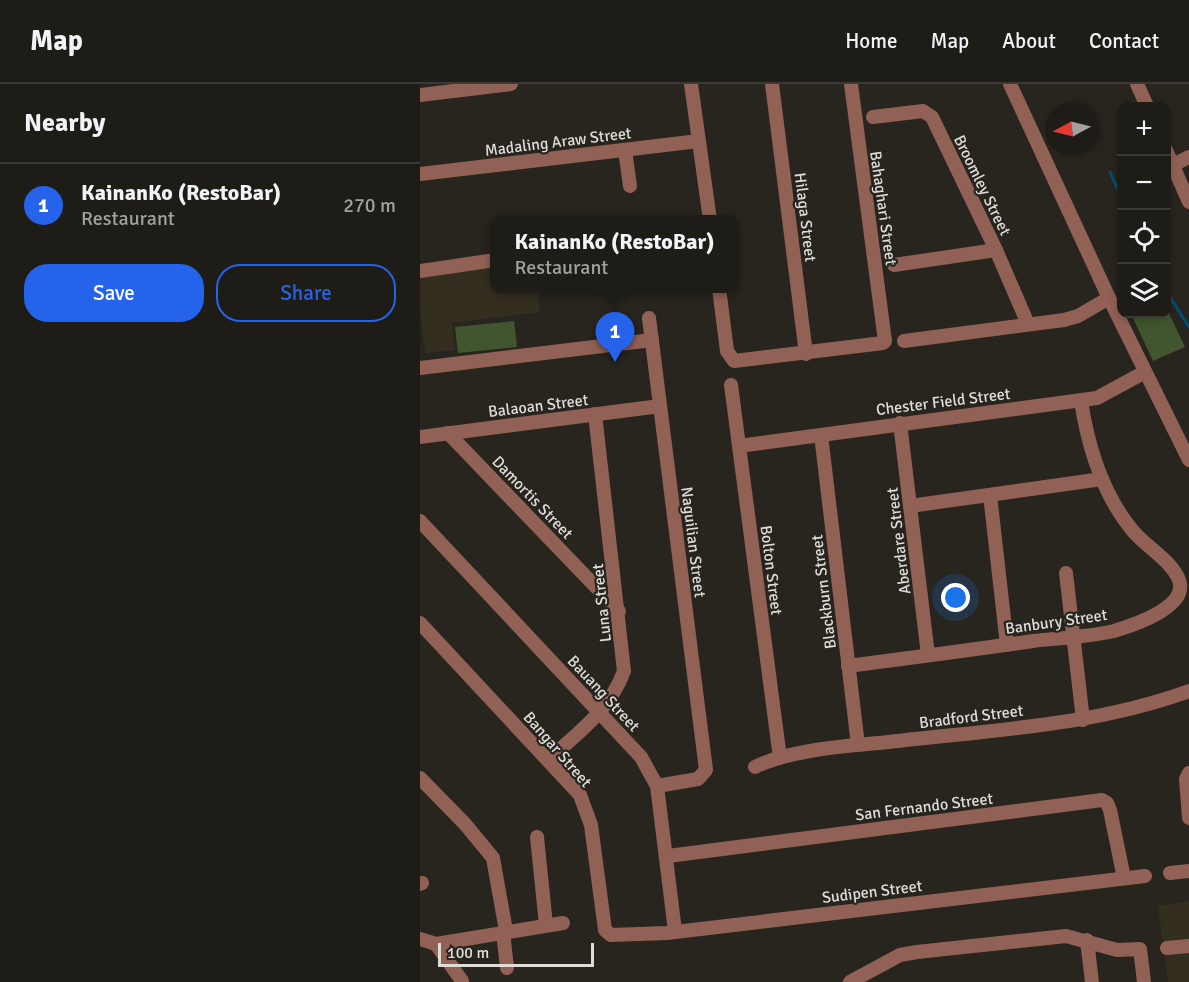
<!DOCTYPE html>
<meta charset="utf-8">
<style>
body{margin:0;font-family:Signika,sans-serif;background:#262520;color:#f1f3f6}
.controls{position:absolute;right:18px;top:18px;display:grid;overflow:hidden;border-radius:12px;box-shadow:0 3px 9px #0003}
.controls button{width:54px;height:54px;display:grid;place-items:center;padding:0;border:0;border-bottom:2px solid #3c3a36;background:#1e1c17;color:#f1f3f6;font:30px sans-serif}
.compass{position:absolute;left:625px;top:18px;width:54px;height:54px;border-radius:50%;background:#1e1c17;box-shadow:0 3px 9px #0003;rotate:263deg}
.scale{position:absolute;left:18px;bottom:15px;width:156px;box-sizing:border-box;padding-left:6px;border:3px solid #dfddd9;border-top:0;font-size:16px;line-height:21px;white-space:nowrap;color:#dfddd9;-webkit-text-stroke:4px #28251f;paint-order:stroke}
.you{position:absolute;left:536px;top:514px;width:21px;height:21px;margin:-15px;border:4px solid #fff;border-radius:50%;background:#1a73e8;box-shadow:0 0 0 9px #1a73e833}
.badge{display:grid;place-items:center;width:39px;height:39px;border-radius:50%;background:#2563eb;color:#fff;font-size:20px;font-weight:700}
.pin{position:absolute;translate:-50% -50px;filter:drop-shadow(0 2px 3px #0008)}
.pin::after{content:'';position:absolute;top:32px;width:21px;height:18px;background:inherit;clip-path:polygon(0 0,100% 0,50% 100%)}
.popup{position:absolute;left:70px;top:131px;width:249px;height:78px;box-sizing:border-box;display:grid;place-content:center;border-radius:12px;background:#1e1c17;filter:drop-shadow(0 2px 4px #0005);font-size:20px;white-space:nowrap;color:#a1a1a1}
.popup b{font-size:22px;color:#f1f3f6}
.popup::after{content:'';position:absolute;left:50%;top:100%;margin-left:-12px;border:12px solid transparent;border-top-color:#1e1c17}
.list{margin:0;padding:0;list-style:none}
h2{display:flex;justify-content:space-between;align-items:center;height:78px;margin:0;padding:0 24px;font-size:26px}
h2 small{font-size:20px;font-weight:400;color:#a1a1a1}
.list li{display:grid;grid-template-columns:39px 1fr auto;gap:18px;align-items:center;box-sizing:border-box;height:84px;padding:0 24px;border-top:2px solid #3c3a36}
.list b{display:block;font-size:22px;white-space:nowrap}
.list p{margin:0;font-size:20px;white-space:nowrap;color:#a1a1a1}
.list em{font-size:20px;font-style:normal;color:#a1a1a1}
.actions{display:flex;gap:12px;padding:18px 24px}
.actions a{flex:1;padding:14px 0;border:2px solid #2563eb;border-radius:24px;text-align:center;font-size:21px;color:#2563eb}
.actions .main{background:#2563eb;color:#fff}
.icon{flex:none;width:33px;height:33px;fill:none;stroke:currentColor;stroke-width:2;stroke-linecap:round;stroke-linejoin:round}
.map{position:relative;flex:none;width:769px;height:898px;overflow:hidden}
header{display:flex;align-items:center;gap:36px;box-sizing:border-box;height:84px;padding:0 30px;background:#1e1c17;border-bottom:2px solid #3c3a36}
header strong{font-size:28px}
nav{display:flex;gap:33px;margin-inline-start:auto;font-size:21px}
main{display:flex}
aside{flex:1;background:#1e1c17}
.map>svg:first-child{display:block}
.built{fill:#342e21}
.green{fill:#41562e}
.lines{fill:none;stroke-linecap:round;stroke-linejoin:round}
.stream{stroke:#015073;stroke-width:3}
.minor{stroke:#926155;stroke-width:14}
.labels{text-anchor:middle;stroke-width:4.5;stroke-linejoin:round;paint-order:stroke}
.street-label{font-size:16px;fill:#dfddd9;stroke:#28251f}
</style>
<header>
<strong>Map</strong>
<nav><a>Home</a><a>Map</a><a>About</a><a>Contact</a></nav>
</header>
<main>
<aside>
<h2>Nearby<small></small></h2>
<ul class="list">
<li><span class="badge">1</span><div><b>KainanKo (RestoBar)</b><p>Restaurant</p></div><em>270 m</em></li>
</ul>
<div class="actions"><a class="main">Save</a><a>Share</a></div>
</aside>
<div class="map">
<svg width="769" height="898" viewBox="0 0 769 898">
<rect width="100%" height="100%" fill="#28251f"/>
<g class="built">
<path d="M 75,184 L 75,204 L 117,205 L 120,228 L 32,239 L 35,266 L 5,269 L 0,226 L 0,192 Z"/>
<path d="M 769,817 L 769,898 L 748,898 L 738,822 Z"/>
</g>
<g class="green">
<path d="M 747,225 L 765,263 L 733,277 L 711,230 L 746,230 Z"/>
<path d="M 94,237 L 97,263 L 38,269 L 35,243 Z"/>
</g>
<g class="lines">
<g class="stream">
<path d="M 690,88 L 702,115"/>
<path d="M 746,207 L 769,243"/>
</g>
<g class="minor">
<path d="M 271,0 L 290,136"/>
<path d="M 352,0 L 386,270"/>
<path d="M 590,0 L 689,214 L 769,376"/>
<path d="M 717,0 L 727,22"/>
<path d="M 0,11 L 91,0"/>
<path d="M 453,33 L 503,27 L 512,33 L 576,166 L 608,240"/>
<path d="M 205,66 L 210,102"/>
<path d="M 746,66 L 769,118"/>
<path d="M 753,81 L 769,73"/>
<path d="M 0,90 L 279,57"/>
<path d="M 474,181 L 576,166"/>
<path d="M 0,187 L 75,176"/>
<path d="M 299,204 L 307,267 L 314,277 L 463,259 L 465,257 L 431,0"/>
<path d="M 229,234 L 286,686 L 278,695 L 237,702"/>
<path d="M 484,257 L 644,236 L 658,232 L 689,214"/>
<path d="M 0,284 L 232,256"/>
<path d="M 311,301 L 360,674"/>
<path d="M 480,339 L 508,571"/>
<path d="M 28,349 L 199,527"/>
<path d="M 401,351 L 438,661"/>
<path d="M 0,353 L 240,322"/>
<path d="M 319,362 L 677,314 L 725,288"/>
<path d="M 570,411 L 587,561"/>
<path d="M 490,422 L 682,395"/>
<path d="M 0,437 L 221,673 L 237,702 L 255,847"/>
<path d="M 646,489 L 663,636"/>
<path d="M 0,539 L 160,711 L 171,741 L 185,846 L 191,851 L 247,849 L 725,792"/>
<path d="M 428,582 C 490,574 552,566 613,557 C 639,554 669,553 694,547 C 714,541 769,523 759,496 C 751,476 726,463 712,446 C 682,409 668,363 661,317"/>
<path d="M 128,676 C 158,649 190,626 204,587 L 175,330"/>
<path d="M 335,683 C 372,665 429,662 469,658 C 570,646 673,642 769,607"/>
<path d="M 769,689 L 766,695 L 769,734"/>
<path d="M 0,694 L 45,740 L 73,774 L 86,847"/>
<path d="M 117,753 L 126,841"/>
<path d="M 248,772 L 682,716 L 687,719 L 690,726 L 704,794"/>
<path d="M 750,789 L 769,787"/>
<path d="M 0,800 L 2,799"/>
<path d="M 83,848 L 87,884"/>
<path d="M 0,855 L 16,860 L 143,839"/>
<path d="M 667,856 L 672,898"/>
<path d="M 16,860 L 42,897"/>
<path d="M 747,864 L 769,862"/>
<path d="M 430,898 L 480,871 L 497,868 L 646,852 L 697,866 L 720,865 L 724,898"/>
</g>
</g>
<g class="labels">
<g class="street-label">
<text transform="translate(138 57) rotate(-7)" y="6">Madaling Araw Street</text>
<text transform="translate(563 101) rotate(64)" y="6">Broomley Street</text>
<text transform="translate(464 124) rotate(82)" y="6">Bahaghari Street</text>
<text transform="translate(386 133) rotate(83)" y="6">Hilaga Street</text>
<text transform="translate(523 317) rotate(-7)" y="6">Chester Field Street</text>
<text transform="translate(118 321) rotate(-7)" y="6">Balaoan Street</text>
<text transform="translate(113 413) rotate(46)" y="6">Damortis Street</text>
<text transform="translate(478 457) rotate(-97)" y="6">Aberdare Street</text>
<text transform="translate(274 458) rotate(83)" y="6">Naguilian Street</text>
<text transform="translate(352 486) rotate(83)" y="6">Bolton Street</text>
<text transform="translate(403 508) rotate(-97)" y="6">Blackburn Street</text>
<text transform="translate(181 519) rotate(-96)" y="6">Luna Street</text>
<text transform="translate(636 537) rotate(-8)" y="6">Banbury Street</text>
<text transform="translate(184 609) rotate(47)" y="6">Bauang Street</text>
<text transform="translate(551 632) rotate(-7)" y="6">Bradford Street</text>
<text transform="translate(138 665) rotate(49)" y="6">Bangar Street</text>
<text transform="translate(504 722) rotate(-7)" y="6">San Fernando Street</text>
<text transform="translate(452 807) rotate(-7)" y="6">Sudipen Street</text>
</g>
</g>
</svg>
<div class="controls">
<button>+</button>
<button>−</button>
<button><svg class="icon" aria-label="locate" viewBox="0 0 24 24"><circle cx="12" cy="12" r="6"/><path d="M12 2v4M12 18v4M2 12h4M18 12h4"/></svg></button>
<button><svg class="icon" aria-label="layers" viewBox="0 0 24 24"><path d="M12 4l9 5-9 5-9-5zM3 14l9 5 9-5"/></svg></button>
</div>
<svg class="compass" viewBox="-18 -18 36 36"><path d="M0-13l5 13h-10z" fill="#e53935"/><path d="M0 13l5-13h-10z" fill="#a1a1a1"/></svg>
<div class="scale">100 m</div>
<div class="you"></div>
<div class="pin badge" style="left:195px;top:278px">1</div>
<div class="popup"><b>KainanKo (RestoBar)</b>Restaurant</div>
</div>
</main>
